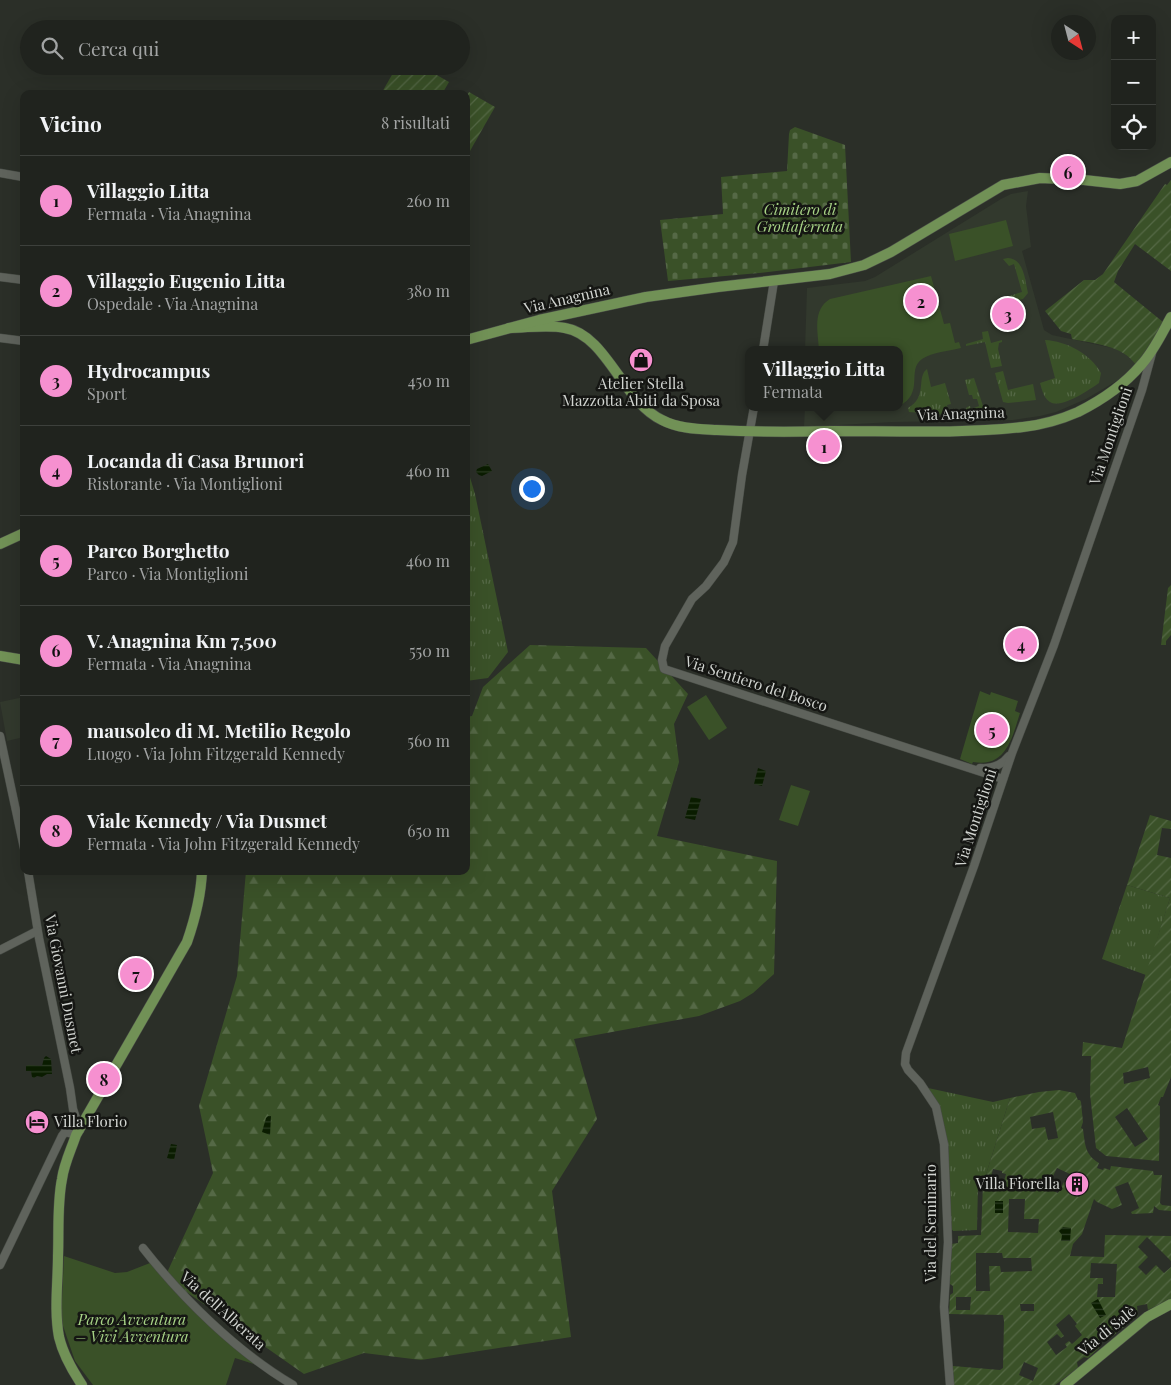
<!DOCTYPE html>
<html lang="it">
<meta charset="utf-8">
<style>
body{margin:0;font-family:"Playfair Display",serif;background:#2d2f2b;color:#f1f3f6}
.controls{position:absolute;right:15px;top:15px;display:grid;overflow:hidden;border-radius:10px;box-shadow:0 5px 20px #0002}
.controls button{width:45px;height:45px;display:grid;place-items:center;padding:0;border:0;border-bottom:1px solid #3d403c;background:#20231e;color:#f1f3f6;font:25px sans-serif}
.compass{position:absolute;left:1051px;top:15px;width:45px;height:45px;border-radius:50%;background:#20231e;box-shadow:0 5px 20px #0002;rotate:144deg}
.you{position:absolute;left:531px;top:488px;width:18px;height:18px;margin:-12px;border:4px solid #fff;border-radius:50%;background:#1a73e8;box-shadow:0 0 0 8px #1a73e833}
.badge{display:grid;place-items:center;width:32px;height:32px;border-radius:50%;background:#f690d0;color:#111;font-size:16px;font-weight:700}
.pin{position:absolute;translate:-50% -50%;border:2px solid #fff;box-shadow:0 1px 5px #0006}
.popup{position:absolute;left:745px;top:346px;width:158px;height:65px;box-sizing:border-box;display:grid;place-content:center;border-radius:10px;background:#20231e;filter:drop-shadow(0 1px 4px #0005);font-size:16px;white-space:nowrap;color:#a2a4a4}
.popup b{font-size:19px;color:#f1f3f6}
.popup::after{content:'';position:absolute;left:50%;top:100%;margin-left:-10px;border:10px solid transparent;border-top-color:#20231e}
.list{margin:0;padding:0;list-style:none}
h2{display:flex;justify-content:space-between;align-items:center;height:65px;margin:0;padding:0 20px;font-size:21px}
h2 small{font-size:16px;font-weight:400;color:#a2a4a4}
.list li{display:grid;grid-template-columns:32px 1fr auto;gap:15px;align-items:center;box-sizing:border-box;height:90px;padding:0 20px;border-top:1px solid #3d403c}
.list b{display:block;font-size:19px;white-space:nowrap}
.list p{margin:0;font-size:16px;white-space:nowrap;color:#a2a4a4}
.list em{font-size:16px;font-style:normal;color:#a2a4a4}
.icon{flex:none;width:28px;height:28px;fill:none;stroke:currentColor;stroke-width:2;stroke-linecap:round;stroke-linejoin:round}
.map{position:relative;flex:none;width:1171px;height:1385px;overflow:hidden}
.search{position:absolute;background:#20231e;box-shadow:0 5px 20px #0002;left:20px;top:20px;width:450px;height:55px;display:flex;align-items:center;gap:12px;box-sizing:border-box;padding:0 18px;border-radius:28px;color:#a2a4a4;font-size:19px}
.panel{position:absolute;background:#20231e;box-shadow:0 5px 20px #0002;left:20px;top:90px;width:450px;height:785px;border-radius:10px}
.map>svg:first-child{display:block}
.built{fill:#32392d}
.grass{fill:url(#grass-tufts)}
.forest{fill:url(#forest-firs)}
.cemetery{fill:url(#cemetery-stones)}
.park{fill:#3a5128}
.garden{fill:url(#garden-furrows);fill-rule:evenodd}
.water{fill:url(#water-rules)}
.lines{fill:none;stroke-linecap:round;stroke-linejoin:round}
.minor-casing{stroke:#484c46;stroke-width:9}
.major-casing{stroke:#484c46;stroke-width:11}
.minor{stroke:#5f635c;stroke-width:8}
.major{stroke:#719156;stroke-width:10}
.labels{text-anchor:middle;stroke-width:5;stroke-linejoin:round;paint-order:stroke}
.park-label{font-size:15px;font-style:italic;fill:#a7d386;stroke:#151613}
.street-label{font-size:15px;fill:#d1d4d0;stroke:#151613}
.poi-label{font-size:15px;fill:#d1d4d0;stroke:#151613}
</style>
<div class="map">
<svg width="1171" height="1385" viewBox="0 0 1171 1385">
<defs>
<pattern id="grass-tufts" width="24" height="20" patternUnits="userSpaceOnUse" patternTransform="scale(1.25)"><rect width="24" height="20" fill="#3a5128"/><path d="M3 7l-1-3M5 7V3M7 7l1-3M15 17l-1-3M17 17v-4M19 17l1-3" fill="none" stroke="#556946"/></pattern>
<pattern id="forest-firs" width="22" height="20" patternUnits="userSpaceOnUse" patternTransform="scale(1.25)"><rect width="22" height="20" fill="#3a5128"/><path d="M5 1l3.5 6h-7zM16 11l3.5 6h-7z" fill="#556946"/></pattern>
<pattern id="cemetery-stones" width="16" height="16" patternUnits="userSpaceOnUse" patternTransform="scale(1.25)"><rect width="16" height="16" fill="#3a5128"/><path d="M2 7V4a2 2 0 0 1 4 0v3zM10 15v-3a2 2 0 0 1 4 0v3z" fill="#556946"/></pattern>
<pattern id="garden-furrows" width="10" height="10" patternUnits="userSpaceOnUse" patternTransform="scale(1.25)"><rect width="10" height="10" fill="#3a5128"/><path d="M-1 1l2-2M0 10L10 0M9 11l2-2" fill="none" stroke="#556946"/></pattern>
<pattern id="water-rules" width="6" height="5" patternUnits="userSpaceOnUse" patternTransform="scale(1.25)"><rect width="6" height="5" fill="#0a1c00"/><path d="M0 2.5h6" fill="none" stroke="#2d3c24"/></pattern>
</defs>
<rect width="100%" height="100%" fill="#2b2f28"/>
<g class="built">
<path d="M 1028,191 L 1026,206 L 1031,247 L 1022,251 L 1044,330 L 1052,335 L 1117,349 L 1132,359 L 1136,365 L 1120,379 L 1086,399 L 1056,412 L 1040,416 L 1013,420 L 892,422 L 804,427 L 805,407 L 899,407 L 899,350 L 805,350 L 807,288 L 865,281 L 875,277 L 1001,199 L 1011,194 Z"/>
<path d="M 24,697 L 24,737 L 7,741 L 0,702 Z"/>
</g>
<g class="grass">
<path d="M 1008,258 C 1024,259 1025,280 1028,293 L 1023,299 L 1000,305 L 999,299 L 1022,292 L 1014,264 L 1009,266 L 1003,259 Z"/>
<path d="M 988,331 L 991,343 L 1002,340 L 1002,342 L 999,343 L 998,349 L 1002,366 L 991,368 L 985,342 L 966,346 L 966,344 L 983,339 L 982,332 Z"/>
<path d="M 1045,340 C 1066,341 1091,354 1101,373 L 1099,383 C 1089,390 1064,407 1052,403 C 1044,400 1042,390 1040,383 L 1055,378 Z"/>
<path d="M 927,369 L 931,387 L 945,383 L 951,404 L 947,405 L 948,410 L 954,409 L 960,413 L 965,412 L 967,407 L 970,406 L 971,409 L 979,406 L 977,399 L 973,399 L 972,395 L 969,395 L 965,380 L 974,378 L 983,406 L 987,406 L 979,415 L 948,415 L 909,412 L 908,408 C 928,397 916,377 927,369 Z"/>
<path d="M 1003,371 L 1008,390 L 1033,384 L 1036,400 L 1008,403 L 1003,402 L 995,373 Z"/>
<path d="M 466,464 L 475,494 L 508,652 L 488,678 L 466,681 L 466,504 L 468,503 Z"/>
<path d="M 1127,885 L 1170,898 L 1146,975 L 1102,959 Z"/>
<path d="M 928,1088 L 993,1102 L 1010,1098 L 983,1184 L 978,1185 L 977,1230 L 953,1231 L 951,1228 L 946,1136 L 939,1106 Z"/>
</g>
<path class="forest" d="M 530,645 L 646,648 L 688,694 L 674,724 L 679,762 L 657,836 L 777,861 L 774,974 L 753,993 L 740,1001 L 699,1016 L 574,1039 L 597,1119 L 552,1191 L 571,1337 L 421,1360 L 364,1353 L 304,1374 L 165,1277 L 213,1173 L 199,1106 L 237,976 L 246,871 L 466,871 L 466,717 L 472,716 L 483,687 Z"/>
<path class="cemetery" d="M 795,127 L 845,145 L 851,262 L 759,273 L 668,281 L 660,220 L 723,214 L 721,177 L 787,171 L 789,134 L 790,130 Z"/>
<g class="park">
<path d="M 1006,220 L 1013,246 L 955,261 L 949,234 Z"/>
<path d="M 931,276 L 944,324 L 950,323 L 955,343 L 959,342 L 961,348 C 950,351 932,352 922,359 C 906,370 925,393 899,406 L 899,350 L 819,350 C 818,331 812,310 830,299 Z"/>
<path d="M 980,691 L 990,695 L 991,692 L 1018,701 L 1015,711 L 1020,713 C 1012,738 1006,768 973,762 L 972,764 L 960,759 Z"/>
<path d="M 706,695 L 727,728 L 709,740 L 687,707 Z"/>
<path d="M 791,785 L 810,791 L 798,826 L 779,820 Z"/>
<path d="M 64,1256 L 115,1273 L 127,1272 L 150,1263 L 240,1352 L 263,1367 L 235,1358 L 226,1385 L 93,1385 L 75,1361 L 61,1320 Z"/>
</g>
<g class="garden">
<path d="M 397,66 L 421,66 L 449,82 L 442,94 L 381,94 Z"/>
<path d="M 469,92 L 495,107 L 466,158 L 466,97 Z"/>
<path d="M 1171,180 L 1171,271 L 1135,244 L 1118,271 L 1114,282 L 1163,322 L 1156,337 L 1136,365 C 1122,345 1095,344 1072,339 L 1071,334 L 1061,331 L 1045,311 L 1084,280 L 1095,280 L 1103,274 L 1165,184 L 1167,185 Z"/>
<path d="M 1171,585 L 1171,635 L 1166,641 L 1166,645 L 1161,645 L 1168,588 Z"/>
<path d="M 1150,815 L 1171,821 L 1171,829 L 1162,828 L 1157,855 L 1171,858 L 1171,1077 L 1163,1097 L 1161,1097 L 1158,1105 L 1160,1106 L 1159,1161 L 1106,1156 L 1096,1148 L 1090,1094 L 1091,1056 L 1082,1056 L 1083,1042 L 1122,1048 L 1170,898 L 1127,885 ZM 1148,1067 L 1150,1078 L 1124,1084 L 1123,1073 ZM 1127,1108 L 1148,1139 L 1135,1147 L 1115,1117 Z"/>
<path d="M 1059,1090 L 1075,1093 L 1078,1100 L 1080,1100 L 1081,1102 L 1083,1122 L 1081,1128 L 1083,1129 C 1085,1144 1085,1155 1099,1163 L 1097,1168 L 1103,1170 L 1104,1168 L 1110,1170 L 1111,1166 L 1153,1171 L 1154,1175 L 1162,1175 L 1160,1203 L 1162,1205 L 1171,1206 L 1171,1211 L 1159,1210 L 1154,1206 L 1153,1213 L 1132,1214 L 1131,1212 L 1139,1208 L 1128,1182 L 1115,1187 L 1122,1205 L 1112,1209 L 1097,1202 L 1094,1199 L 1082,1234 L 1073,1244 L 1070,1256 L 1104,1257 L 1105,1235 L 1171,1236 L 1171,1261 L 1147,1237 L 1138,1247 L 1148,1257 L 1138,1267 L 1146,1275 L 1156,1265 L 1164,1273 L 1171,1267 L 1171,1299 L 1148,1310 L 1147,1304 L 1137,1306 L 1138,1316 L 1135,1318 L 1109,1339 L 1106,1338 L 1099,1343 L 1099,1348 L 1088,1358 L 1084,1357 L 1077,1362 L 1078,1368 L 1055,1385 L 953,1385 L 953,1366 L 1000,1370 L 1003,1368 L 1004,1321 L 1003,1315 L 949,1314 L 950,1295 L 953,1293 L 953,1286 L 950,1284 L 951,1244 L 958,1243 L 958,1236 L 981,1235 L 983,1184 L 1010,1098 L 1039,1092 ZM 1053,1112 L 1058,1138 L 1048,1140 L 1045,1127 L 1032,1129 L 1030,1117 ZM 1057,1168 L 1087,1182 L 1079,1197 L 1068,1191 L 1070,1185 L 1064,1182 L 1058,1193 L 1047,1188 ZM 993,1169 L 1002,1171 L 1002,1173 L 1006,1174 L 1004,1181 L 996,1180 L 996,1178 L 991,1177 ZM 1009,1199 L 1025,1199 L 1024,1219 L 1039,1219 L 1038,1233 L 1008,1232 ZM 976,1253 L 1002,1253 L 1003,1258 L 1031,1258 L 1032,1271 L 1001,1272 L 1000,1266 L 989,1266 L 990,1291 L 976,1291 ZM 1091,1263 L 1117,1264 L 1115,1297 L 1097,1297 L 1098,1284 L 1103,1284 L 1103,1278 L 1090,1278 ZM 956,1297 L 971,1297 L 970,1310 L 956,1310 ZM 1020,1304 L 1034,1304 L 1034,1311 L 1021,1311 ZM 1069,1314 L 1077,1324 L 1075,1326 L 1082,1335 L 1072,1344 L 1069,1341 L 1065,1344 L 1067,1347 L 1056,1355 L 1047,1342 L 1057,1334 L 1061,1338 L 1064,1336 L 1056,1325 ZM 1024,1362 L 1038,1368 L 1033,1381 L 1019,1375 Z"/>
</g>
<g class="water">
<path d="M 488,464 L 492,471 L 482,476 L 479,475 L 476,472 L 477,469 Z"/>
<path d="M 758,768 L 766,771 L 762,786 L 754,784 Z"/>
<path d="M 691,797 L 701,799 L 695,820 L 685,818 Z"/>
<path d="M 46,1056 L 51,1059 L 52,1074 L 47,1074 L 42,1077 L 37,1076 L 34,1078 L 32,1077 L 31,1071 L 26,1071 L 26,1066 L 28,1065 L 42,1066 L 44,1058 Z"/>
<path d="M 268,1116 L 271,1116 L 270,1135 L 262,1132 L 266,1118 Z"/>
<path d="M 171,1144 L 177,1145 L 174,1160 L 167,1158 Z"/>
<rect x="995" y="1201" width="8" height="12"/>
<path d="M 1063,1227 L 1071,1228 L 1070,1241 L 1061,1241 L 1062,1235 L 1059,1231 Z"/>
<path d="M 1098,1299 L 1106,1315 L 1100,1318 L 1091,1303 Z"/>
</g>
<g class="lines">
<g class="minor-casing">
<g id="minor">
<path d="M 0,173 L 23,177"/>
<path d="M 0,277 L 24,280"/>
<path d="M 0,338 L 24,341"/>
<path d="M 763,350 L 774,281"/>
<path d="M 754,407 L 742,475 L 733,542 L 724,562 L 706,586 L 692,599 L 665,646 L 662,660 L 664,669 L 1003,779"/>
<path d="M 0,736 L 24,848"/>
<path d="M 980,768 C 992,769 1002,765 1009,756"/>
<path d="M 28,871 L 39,938 L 70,1088 L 73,1109 L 80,1130"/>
<path d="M 0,950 L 37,931"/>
<path d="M 143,1248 C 183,1299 237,1352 293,1385"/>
<path d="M 0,1265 L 62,1136 L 65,1132 L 76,1135"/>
<path d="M 950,1385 L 944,1307 L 948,1242 L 944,1144 L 936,1107 L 920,1083 L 908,1070 L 905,1064 L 906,1053 L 974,866 L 1012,753 L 1054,645 L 1142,390 L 1152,353"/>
</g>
</g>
<g class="major-casing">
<g id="major">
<path d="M 509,328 C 527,328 547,324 565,328 C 607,335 623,402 662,420 C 679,429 699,429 717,430 C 755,432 793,432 831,431 C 895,431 960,434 1023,427 C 1041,425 1062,419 1078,412 C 1102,400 1124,385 1141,365 C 1154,351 1162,333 1171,317"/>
<path d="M 466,340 L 539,320 L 646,297 L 718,287 L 830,274 L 864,265 L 891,252 L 1003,185 L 1040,178 L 1084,180 L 1120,184 L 1137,181 L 1171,162"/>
<path d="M 0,544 L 24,533"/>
<path d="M 0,656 L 24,660"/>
<path d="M 82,1385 C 72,1370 63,1354 59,1337 C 54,1310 58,1282 58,1256 C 59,1231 57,1204 62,1179 C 64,1164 71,1150 76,1135 L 187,942 C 195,919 201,896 202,871"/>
<path d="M 1065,1385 L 1147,1317 L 1171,1304"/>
</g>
</g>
<use href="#minor" class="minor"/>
<use href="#major" class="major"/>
</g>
<defs>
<g id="shop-disc" transform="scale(1.25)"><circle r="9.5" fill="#f690d0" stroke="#151613"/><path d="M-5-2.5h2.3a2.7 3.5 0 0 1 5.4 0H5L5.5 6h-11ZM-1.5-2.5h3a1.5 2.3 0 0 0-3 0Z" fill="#111"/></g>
<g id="hotel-disc" transform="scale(1.25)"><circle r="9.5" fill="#f690d0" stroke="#151613"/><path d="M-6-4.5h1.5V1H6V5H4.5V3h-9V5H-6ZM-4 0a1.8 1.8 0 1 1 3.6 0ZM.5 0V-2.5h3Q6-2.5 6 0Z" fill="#111"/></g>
<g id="building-disc" transform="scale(1.25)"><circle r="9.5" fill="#f690d0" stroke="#151613"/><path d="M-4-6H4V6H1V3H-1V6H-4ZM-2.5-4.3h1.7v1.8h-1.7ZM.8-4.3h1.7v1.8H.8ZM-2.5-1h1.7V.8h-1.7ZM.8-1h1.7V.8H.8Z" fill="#111"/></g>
</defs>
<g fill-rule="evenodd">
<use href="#shop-disc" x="641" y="360"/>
<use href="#hotel-disc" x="37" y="1122"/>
<use href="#building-disc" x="1077" y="1184"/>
</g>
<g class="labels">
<g class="park-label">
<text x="800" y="215">Cimitero di<tspan x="800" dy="17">Grottaferrata</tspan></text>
<text x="132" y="1325">Parco Avventura<tspan x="132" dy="17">– Vivi Avventura</tspan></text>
</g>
<g class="street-label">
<text transform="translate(567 299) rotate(-13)" y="5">Via Anagnina</text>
<text transform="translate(961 414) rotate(-2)" y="5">Via Anagnina</text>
<text transform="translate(1111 436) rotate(-71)" y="5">Via Montiglioni</text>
<text transform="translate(756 684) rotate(18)" y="5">Via Sentiero del Bosco</text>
<text transform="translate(976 818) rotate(-72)" y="5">Via Montiglioni</text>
<text transform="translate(63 984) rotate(79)" y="5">Via Giovanni Dusmet</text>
<text transform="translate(931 1223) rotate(-90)" y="5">Via del Seminario</text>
<text transform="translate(223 1311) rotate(42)" y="5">Via dell'Alberata</text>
<text transform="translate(1107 1331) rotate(-39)" y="5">Via di Salè</text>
</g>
<g class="poi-label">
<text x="641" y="389">Atelier Stella<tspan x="641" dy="17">Mazzotta Abiti da Sposa</tspan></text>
<text x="54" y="1127" text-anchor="start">Villa Florio</text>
<text x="1060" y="1189" text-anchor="end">Villa Fiorella</text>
</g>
</g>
</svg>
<div class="controls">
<button>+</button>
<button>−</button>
<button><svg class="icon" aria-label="locate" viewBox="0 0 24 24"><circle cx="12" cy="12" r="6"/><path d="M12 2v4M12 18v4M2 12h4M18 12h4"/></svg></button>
</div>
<svg class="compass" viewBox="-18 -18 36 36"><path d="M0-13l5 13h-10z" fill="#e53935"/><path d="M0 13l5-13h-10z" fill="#a2a4a4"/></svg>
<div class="you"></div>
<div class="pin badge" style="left:824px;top:446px">1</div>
<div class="popup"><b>Villaggio Litta</b>Fermata</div>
<div class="pin badge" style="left:921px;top:301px">2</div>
<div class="pin badge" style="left:1008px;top:314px">3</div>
<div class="pin badge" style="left:1021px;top:644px">4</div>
<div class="pin badge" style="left:992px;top:730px">5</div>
<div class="pin badge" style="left:1068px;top:172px">6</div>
<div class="pin badge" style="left:136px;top:974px">7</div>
<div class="pin badge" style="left:104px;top:1079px">8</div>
<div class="search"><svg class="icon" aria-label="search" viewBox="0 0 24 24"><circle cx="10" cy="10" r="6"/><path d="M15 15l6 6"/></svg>Cerca qui</div>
<section class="panel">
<h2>Vicino<small>8 risultati</small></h2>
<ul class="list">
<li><span class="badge">1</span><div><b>Villaggio Litta</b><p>Fermata · Via Anagnina</p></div><em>260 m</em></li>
<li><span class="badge">2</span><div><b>Villaggio Eugenio Litta</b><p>Ospedale · Via Anagnina</p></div><em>380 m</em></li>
<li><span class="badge">3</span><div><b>Hydrocampus</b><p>Sport</p></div><em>450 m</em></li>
<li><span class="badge">4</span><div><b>Locanda di Casa Brunori</b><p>Ristorante · Via Montiglioni</p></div><em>460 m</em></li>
<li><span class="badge">5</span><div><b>Parco Borghetto</b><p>Parco · Via Montiglioni</p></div><em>460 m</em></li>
<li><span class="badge">6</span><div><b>V. Anagnina Km 7,500</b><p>Fermata · Via Anagnina</p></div><em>550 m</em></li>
<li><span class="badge">7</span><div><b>mausoleo di M. Metilio Regolo</b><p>Luogo · Via John Fitzgerald Kennedy</p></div><em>560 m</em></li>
<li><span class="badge">8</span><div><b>Viale Kennedy / Via Dusmet</b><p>Fermata · Via John Fitzgerald Kennedy</p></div><em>650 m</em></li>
</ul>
</section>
</div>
